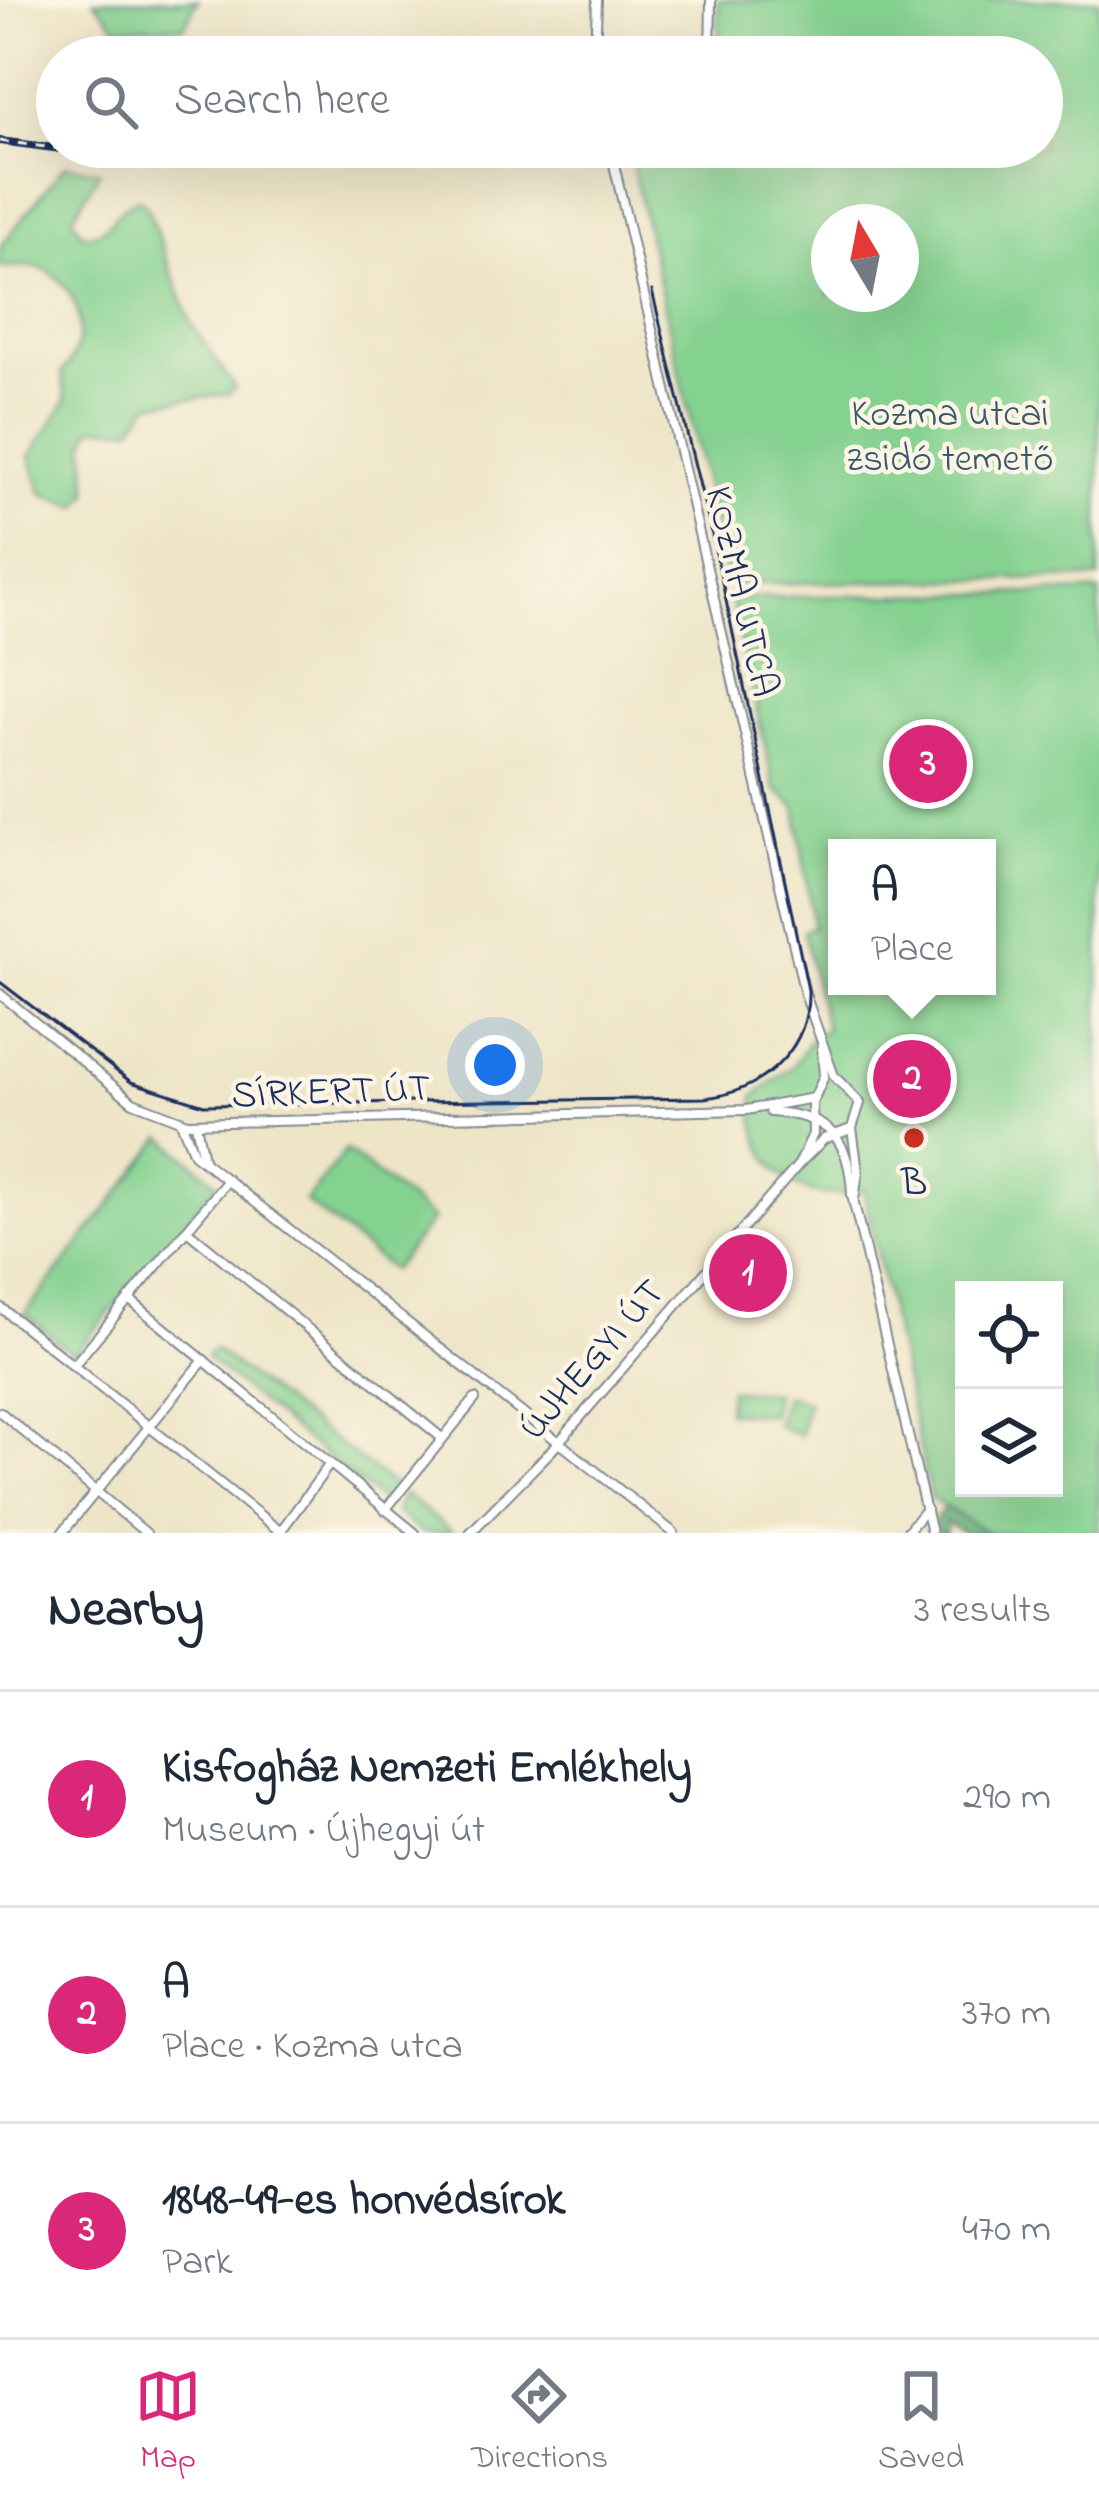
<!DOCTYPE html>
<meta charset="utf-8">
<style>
body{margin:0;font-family:"Indie Flower",sans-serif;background:#f2f2f3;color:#1f2937}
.controls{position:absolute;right:36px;bottom:36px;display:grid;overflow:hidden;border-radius:0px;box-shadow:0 12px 48px #0002}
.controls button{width:108px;height:108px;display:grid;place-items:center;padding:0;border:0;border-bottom:3px solid #e0e1e3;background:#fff;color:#1f2937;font:60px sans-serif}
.compass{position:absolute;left:811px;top:204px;width:108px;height:108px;border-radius:50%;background:#fff;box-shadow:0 12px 48px #0002;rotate:350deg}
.you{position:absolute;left:495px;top:1065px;width:42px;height:42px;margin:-30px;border:9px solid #fff;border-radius:50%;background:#1a73e8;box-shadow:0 0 0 18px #1a73e833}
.badge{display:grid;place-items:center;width:78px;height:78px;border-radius:50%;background:#db2777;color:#fff;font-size:39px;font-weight:700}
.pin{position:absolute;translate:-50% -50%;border:6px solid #fff;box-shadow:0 3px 12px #0006}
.popup{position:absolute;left:828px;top:839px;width:168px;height:156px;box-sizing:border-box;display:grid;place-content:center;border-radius:0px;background:#fff;filter:drop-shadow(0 3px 9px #0005);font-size:39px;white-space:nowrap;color:#747a83}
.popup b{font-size:45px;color:#1f2937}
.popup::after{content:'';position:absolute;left:50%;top:100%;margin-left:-24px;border:24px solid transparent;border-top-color:#fff}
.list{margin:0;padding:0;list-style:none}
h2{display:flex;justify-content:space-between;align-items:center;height:156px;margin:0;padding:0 48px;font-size:51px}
h2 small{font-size:39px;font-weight:400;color:#747a83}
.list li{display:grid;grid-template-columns:78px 1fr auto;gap:36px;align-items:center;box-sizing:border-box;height:216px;padding:0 48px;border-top:3px solid #e0e1e3}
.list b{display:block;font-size:45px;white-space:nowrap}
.list p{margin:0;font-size:39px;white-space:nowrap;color:#747a83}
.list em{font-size:39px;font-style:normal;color:#747a83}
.icon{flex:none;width:66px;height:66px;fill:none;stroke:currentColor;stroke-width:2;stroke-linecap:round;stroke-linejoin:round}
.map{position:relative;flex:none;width:1099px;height:1533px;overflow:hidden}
.search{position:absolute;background:#fff;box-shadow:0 12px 48px #0002;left:36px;right:36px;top:36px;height:132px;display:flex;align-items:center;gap:30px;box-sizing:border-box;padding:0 42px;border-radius:66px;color:#747a83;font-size:45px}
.sheet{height:804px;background:#fff}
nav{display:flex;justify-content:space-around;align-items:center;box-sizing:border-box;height:168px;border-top:3px solid #e0e1e3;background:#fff;font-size:33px;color:#747a83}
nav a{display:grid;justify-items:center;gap:6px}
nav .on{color:#db2777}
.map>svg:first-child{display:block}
.green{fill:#84d190;stroke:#508077;stroke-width:3;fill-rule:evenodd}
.forest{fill:#6bb37a;stroke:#43716c;stroke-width:3}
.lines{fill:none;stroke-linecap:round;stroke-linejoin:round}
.minor-casing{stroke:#848a92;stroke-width:12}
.minor{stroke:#fff;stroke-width:8}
.tram{stroke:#1b2f5e;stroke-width:3}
.rail-casing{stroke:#1b2f5e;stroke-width:8}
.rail{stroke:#fcf5e5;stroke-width:3;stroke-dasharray:9;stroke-linecap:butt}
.poi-dot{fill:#c8321e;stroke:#fcf5e5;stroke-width:4.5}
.labels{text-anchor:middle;stroke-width:9;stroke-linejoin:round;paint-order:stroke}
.park-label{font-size:39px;fill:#35586a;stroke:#fcf5e5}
.street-label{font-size:39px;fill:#1b2f5e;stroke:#fcf5e5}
.poi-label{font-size:39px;fill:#1b2f5e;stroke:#fcf5e5}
</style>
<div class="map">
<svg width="1099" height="1533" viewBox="0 0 1099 1533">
<rect width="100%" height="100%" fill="#fcf5e5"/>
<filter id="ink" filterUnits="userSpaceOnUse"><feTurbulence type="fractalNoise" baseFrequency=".00833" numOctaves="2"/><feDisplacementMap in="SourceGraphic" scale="24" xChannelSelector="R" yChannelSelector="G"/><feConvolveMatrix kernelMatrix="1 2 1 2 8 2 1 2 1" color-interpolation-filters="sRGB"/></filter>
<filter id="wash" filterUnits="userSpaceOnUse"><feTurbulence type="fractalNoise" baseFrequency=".004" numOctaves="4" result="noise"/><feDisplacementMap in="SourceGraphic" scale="48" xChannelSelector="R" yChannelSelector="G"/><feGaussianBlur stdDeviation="2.7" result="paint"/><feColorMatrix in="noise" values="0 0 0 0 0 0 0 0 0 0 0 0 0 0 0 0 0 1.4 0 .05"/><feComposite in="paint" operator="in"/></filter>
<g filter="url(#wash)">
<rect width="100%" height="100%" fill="#eee5c7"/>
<g class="green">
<path d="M 94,0 L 198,0 L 184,27 L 117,27 Z"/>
<path d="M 718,0 L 1099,0 L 1099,578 L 728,584 L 628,147 L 1042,147 L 1042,57 L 719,57 ZM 829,222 L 901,222 L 901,294 L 829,294 Z"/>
<path d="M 65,165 L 100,171 L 72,218 L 83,234 C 110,237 115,207 138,199 L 146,205 L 191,323 L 235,388 L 228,394 L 150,403 L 132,428 L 93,427 L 85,445 L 89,493 L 78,507 L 42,493 L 30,457 L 66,401 L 62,372 C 90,345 83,292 48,271 C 36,264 15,267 0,267 L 0,247 Z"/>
<path d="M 1099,592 L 1099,1533 L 988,1533 L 931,1499 L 863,1190 C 796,1210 750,1162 754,1096 L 793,1066 L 812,1038 L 826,1029 L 803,931 L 813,927 L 796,807 L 775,789 L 731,598 ZM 837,848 L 987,848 L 987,986 L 837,986 ZM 964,1290 L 1054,1290 L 1054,1488 L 964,1488 Z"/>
<path d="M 163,1137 L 218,1184 L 74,1355 L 25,1314 Z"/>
<path d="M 346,1150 L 433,1219 L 392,1270 L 305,1201 Z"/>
<path d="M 214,1349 L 394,1486 L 389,1498 L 381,1501 L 219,1369 L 206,1357 Z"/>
<path d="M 729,1390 L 774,1392 L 772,1415 L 727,1412 Z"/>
<path d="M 784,1395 L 807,1401 L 800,1436 L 777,1425 Z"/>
<path d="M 403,1494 L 409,1498 L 453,1533 L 421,1533 L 395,1512 Z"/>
</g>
<path class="forest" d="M 945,1507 L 988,1533 L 964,1533 L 945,1522 L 946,1533 L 937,1533 L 934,1521 Z"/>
</g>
<g filter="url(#ink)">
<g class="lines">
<g class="minor-casing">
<g id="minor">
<path d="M 595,57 L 597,0"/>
<path d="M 710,57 L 711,0"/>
<path d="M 610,147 L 805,994 L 834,1076 L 860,1103 L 852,1128 L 858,1171 L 854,1200"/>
<path d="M 0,994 L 133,1102 L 188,1123 L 746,1110 L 814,1098"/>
<path d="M 770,1112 C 829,1115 850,1138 852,1195 L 931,1533"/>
<path d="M 181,1122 L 194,1154 L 674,1533"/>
<path d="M 196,1124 L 203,1158"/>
<path d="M 800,1162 L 813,1134 L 812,1103 L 824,1076 L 822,1048"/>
<path d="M 188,1231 L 442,1438"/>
<path d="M 130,1300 L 415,1533"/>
<path d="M 0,1307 L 282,1533"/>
<path d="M 74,1365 L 228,1180"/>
<path d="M 0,1412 L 146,1533"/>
<path d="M 385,1510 L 475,1399"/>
<path d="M 280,1532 L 329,1465"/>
<path d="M 62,1533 L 204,1360"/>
<path d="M 470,1533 L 552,1450 L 799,1164 L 824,1139 L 851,1129"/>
<path d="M 906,1533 L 926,1509"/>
</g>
</g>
<use href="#minor" class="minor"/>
<path class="tram" d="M 0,982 L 131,1082 L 204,1105 L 704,1098 C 761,1092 810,1051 808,990 L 713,539 L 652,291"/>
<g class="rail-casing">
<path id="rail" d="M 0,141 L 100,154"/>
</g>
<use href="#rail" class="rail"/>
</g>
</g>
<circle class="poi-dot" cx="914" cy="1138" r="12"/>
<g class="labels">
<g class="park-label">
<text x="950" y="425">Kozma utcai<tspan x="950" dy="45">zsidó temető</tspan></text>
</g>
<g class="street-label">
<text transform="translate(744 591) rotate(77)" y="14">KOZMA UTCA</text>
<text transform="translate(331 1089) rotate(-2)" y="14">SÍRKERT ÚT</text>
<text transform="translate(590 1358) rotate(-49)" y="14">ÚJHEGYI ÚT</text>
</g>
<g class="poi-label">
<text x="914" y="1194">B</text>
</g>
</g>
</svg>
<div class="controls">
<button><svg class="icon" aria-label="locate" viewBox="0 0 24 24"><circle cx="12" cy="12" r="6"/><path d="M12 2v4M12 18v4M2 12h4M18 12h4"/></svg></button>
<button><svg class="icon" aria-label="layers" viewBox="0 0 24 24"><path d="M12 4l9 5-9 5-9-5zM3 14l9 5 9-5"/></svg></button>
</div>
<svg class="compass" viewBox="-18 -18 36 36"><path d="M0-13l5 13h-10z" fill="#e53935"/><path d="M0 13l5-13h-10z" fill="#747a83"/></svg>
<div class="you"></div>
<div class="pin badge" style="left:748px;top:1273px">1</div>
<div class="pin badge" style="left:912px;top:1079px">2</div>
<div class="popup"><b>A</b>Place</div>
<div class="pin badge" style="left:928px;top:764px">3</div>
<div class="search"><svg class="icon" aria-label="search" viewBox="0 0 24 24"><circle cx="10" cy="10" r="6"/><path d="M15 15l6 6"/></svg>Search here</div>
</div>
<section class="sheet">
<h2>Nearby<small>3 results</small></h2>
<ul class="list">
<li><span class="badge">1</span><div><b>Kisfogház Nemzeti Emlékhely</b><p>Museum · Újhegyi út</p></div><em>290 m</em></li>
<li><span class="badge">2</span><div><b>A</b><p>Place · Kozma utca</p></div><em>370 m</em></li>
<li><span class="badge">3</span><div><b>1848-49-es honvédsírok</b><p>Park</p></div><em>470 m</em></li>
</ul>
</section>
<nav>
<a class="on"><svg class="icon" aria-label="map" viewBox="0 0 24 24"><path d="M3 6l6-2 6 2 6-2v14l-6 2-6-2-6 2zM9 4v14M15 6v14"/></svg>Map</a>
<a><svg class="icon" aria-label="directions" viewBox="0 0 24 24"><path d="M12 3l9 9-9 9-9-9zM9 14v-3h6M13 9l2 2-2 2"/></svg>Directions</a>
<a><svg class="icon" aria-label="saved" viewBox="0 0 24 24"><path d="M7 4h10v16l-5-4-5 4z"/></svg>Saved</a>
</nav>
